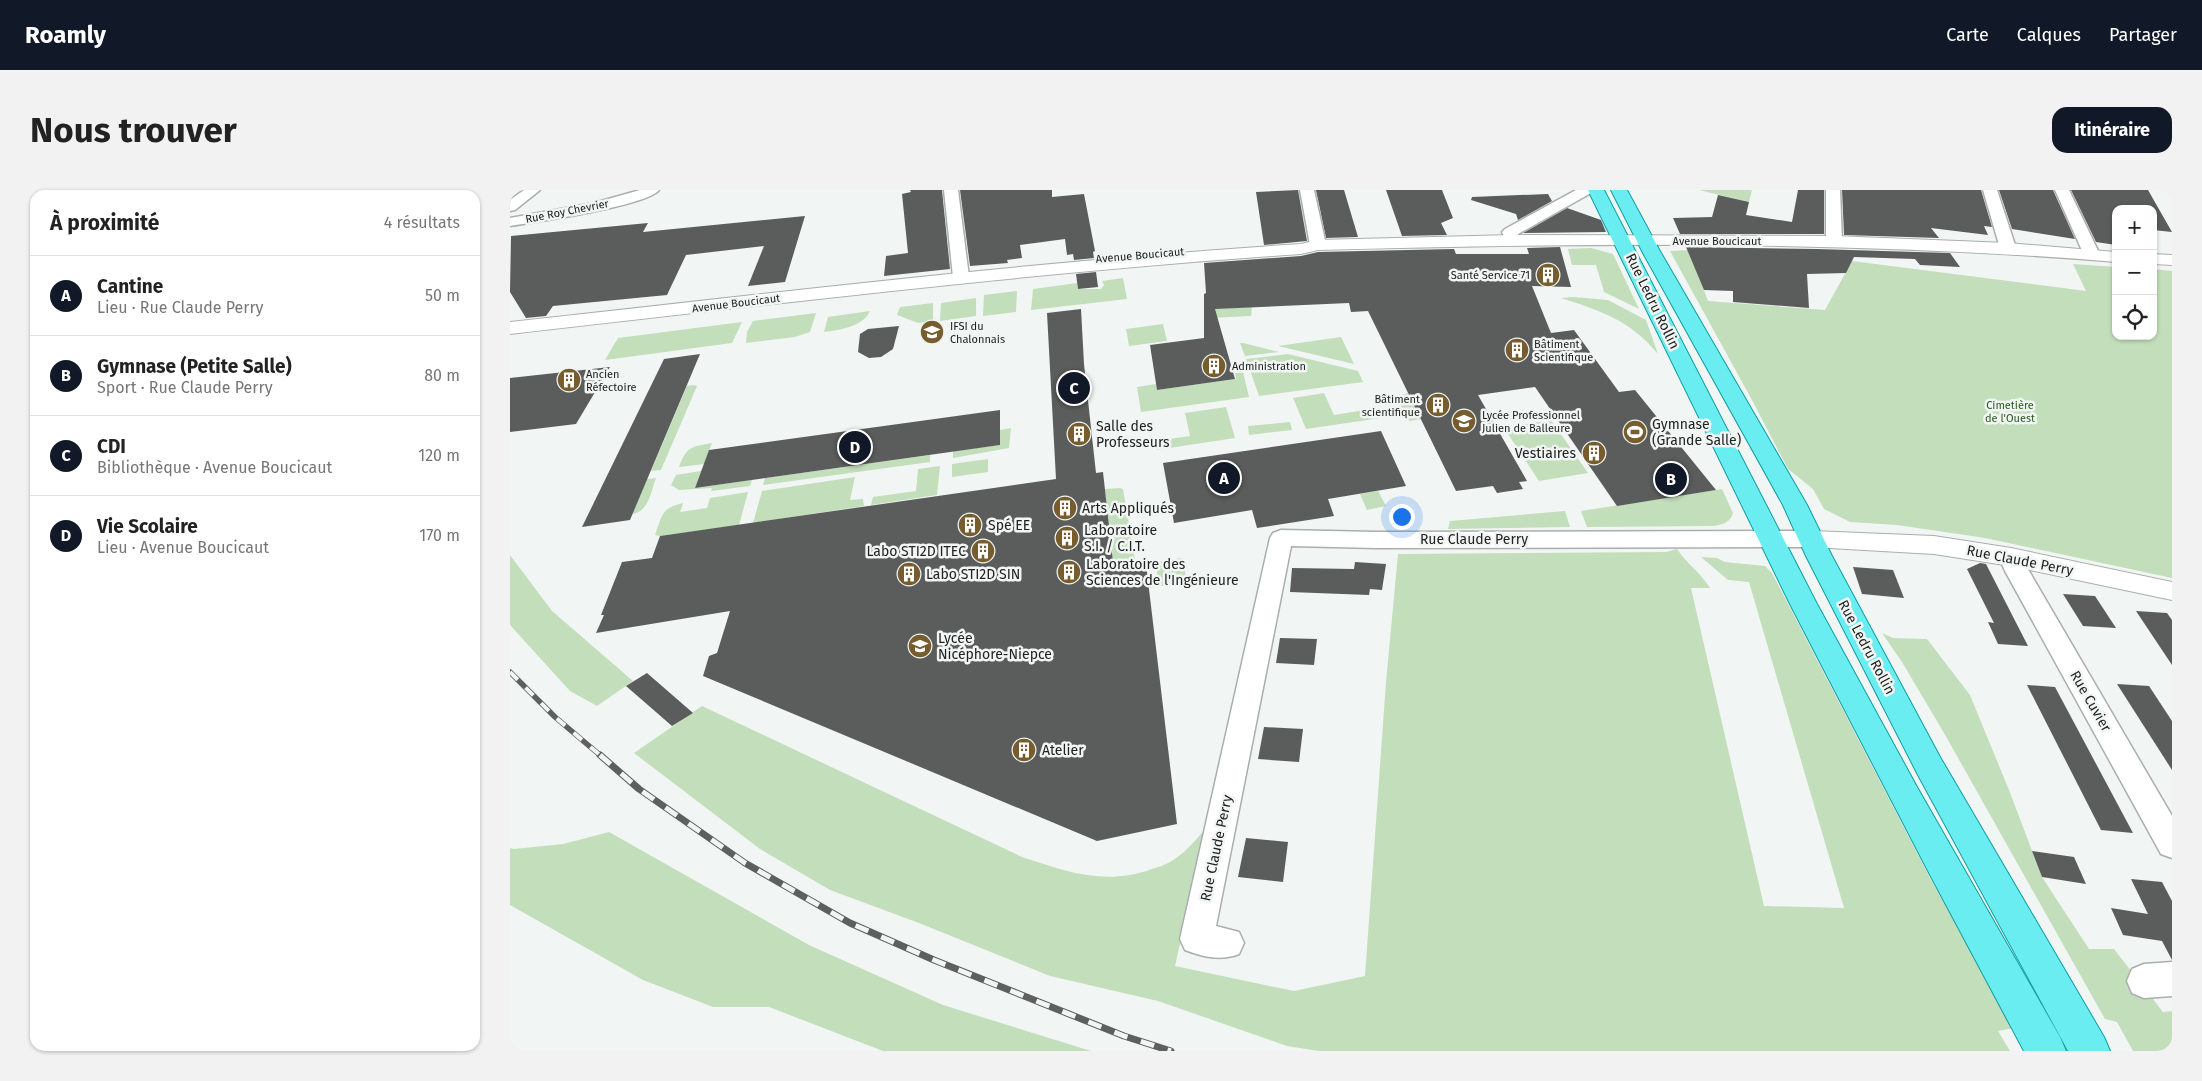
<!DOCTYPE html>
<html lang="fr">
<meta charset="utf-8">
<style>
body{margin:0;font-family:"Fira Sans",sans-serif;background:#f2f2f2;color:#222}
.controls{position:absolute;right:15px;top:15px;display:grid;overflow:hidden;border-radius:10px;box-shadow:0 1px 4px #0004}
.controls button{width:45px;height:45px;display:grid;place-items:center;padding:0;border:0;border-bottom:1px solid #e0e0e0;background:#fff;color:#222;font:25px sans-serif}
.you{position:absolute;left:891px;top:326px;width:18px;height:18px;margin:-12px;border:4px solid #fff;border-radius:50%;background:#1a73e8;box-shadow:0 0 0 8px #1a73e833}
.badge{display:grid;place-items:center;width:32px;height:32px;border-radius:50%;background:#111827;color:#fff;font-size:16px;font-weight:700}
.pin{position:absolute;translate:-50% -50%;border:2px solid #fff;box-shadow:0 1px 5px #0006}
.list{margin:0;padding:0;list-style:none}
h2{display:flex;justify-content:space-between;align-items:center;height:65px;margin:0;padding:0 20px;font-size:21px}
h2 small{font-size:16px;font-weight:400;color:#767676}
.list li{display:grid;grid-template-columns:32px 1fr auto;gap:15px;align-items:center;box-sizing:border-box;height:80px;padding:0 20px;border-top:1px solid #e0e0e0}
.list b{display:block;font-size:19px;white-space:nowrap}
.list p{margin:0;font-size:16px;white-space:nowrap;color:#767676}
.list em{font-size:16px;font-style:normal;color:#767676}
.icon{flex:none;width:28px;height:28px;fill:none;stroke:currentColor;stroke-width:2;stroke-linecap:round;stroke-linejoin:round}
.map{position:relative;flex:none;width:1662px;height:861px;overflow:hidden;border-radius:15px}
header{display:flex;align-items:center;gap:30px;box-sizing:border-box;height:70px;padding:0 25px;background:#111827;color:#fff}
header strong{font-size:24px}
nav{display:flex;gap:28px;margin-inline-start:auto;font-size:18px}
.intro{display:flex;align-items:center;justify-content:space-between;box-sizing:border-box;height:120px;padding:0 30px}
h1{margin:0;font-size:35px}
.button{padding:12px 22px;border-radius:15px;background:#111827;color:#fff;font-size:18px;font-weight:700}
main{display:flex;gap:30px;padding:0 30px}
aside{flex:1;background:#fff;border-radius:15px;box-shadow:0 1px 4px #0004}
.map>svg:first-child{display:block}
.green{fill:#c3debb}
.building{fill:#5a5d5b}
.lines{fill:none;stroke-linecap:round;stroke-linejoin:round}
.minor-casing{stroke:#aaaead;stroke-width:3}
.tertiary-casing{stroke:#aaaead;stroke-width:2}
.secondary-casing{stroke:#aaaead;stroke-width:2}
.primary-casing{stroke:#109ea1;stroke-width:2}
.minor{fill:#fff;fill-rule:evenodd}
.tertiary{fill:#fff;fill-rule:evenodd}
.secondary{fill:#fff;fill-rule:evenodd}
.primary{fill:#6aedf0;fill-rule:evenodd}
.rail-far1-casing{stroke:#5d605f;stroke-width:5.5}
.rail-casing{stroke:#5d605f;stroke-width:7}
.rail-far1{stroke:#f1f6f5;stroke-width:4;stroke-dasharray:11;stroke-linecap:butt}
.rail{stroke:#f1f6f5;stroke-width:5;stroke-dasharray:14;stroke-linecap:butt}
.labels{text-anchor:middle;stroke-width:5;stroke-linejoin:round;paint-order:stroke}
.far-street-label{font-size:11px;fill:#202222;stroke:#f1f6f5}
.far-poi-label{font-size:11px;fill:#202222;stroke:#f1f6f5;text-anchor:start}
.far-park-label{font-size:11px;fill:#2c591c;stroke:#f1f6f5}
.street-label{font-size:14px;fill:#202222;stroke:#f1f6f5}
.poi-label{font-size:14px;fill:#202222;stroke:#f1f6f5;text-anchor:start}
</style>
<header>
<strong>Roamly</strong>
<nav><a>Carte</a><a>Calques</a><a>Partager</a></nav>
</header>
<div class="intro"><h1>Nous trouver</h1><a class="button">Itinéraire</a></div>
<main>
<aside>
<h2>À proximité<small>4 résultats</small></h2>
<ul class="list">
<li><span class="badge">A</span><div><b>Cantine</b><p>Lieu · Rue Claude Perry</p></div><em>50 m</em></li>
<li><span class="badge">B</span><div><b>Gymnase (Petite Salle)</b><p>Sport · Rue Claude Perry</p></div><em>80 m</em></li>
<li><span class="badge">C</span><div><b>CDI</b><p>Bibliothèque · Avenue Boucicaut</p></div><em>120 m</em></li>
<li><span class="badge">D</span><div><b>Vie Scolaire</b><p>Lieu · Avenue Boucicaut</p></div><em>170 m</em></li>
</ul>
</aside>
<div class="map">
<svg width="1662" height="861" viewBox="0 0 1662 861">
<rect width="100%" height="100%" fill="#f1f6f5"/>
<g class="green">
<path d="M 1189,0 L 1242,0 L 1239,12 Z"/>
<path d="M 1081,58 L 1103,64 L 1129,119 L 1094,102 L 1086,75 L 1062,75 L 1058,59 Z"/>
<path d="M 1179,60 L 1198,111 L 1315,120 L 1342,71 L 1576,101 L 1563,74 L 1606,77 L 1606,146 L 1643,146 L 1643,79 L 1662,81 L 1662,388 L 1475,348 L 1387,335 L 1340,332 L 1314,319 L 1303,299 L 1278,279 L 1242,210 L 1160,61 Z"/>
<path d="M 613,88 L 617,109 L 521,120 L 523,99 L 567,93 L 568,99 L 591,99 L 594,95 L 592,91 Z"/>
<path d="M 507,101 L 506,122 L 473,126 L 474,105 Z"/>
<path d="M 1064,107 L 1098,110 L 1136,130 L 1148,164 C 1120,130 1091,121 1051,108 Z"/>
<path d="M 466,108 L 466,126 L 430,131 L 431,113 Z"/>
<path d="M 423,113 L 423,131 L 408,133 L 387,125 L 390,117 Z"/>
<path d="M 742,117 L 741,126 L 701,128 L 699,119 Z"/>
<path d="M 360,121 C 353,137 329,140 314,142 L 318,127 Z"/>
<path d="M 306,123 L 300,142 L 285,147 L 236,153 L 237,142 L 243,131 Z"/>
<path d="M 232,132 L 222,153 L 95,170 L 108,148 Z"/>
<path d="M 653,134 L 657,151 L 619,156 L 616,139 Z"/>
<path d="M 831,147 L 844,174 L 768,156 Z"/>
<path d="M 730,153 L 733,153 L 769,162 L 735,166 Z"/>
<path d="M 778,164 L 848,181 L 853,192 L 749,206 L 736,169 Z"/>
<path d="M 733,182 L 739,207 L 631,222 L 627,197 L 646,194 L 647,200 L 726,189 L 725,183 Z"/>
<path d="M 183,195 L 187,196 L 151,280 L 141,281 L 177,196 Z"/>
<path d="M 814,203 L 824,225 L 867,218 L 871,228 L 796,239 L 783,208 Z"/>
<path d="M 898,203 L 911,229 L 899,231 L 886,207 Z"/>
<path d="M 716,217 L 725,248 L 646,260 L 645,251 L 680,246 L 675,223 Z"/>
<path d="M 1041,230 L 1078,283 L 1029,291 L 994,238 Z"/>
<path d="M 780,232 L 782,240 L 739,245 L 738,236 Z"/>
<path d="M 501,238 L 499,258 L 443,268 L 443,261 L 490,255 L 490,240 Z"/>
<path d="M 202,253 L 194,274 L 169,277 C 177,256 181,257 202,253 Z"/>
<path d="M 420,265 L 420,272 L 253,295 L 255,288 Z"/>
<path d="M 478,269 L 478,282 L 442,287 L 442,274 Z"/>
<path d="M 430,276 L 427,305 L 361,315 L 363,307 L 406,301 L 408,279 Z"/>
<path d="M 191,281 L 185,298 L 242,290 L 240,296 L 201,301 L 202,298 L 169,300 L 161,295 L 166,285 Z"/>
<path d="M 345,287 L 340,310 L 353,309 L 354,316 L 243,333 L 252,301 Z"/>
<path d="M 146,288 C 141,301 139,322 122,324 L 137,289 Z"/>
<path d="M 610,298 L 613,299 L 626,376 L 619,377 L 621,397 L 606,394 L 595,299 Z"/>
<path d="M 1212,299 L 1223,323 C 1220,333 1213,334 1204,336 L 1077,337 L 1071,321 Z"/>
<path d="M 868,301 L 876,316 L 857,320 L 850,304 Z"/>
<path d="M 238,302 L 229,335 L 150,346 L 145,345 C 152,326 151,318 173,313 L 170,322 L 197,318 L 200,308 Z"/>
<path d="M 1055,321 L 1060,337 L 938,339 L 940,331 Z"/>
<path d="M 1167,359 C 1177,374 1191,383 1200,398 L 1181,398 L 1254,716 L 1334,718 L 1239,392 L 1218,390 L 1191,367 L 1207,368 L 1215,372 L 1255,376 L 1262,383 L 1420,688 L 1504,838 L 1488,841 L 1500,861 L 809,861 L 777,856 L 648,811 L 540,786 L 409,733 L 320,700 L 250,659 L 124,563 L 192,516 L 512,667 C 558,682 595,696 642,679 C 648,677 655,675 660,672 C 674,664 686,650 696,638 L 665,776 L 784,801 L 855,786 L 876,492 L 888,364 L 1156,362 Z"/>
<path d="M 0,365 L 42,421 L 123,491 L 87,516 L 60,501 L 0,435 Z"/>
<path d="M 672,368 L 677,392 L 639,398 L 639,393 L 648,392 L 646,372 Z"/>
<path d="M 1372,443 L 1383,448 L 1417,449 L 1460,505 L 1499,600 L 1532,687 L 1579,759 L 1604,759 L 1653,822 L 1662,821 L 1662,861 L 1623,861 L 1607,832 L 1595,829 L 1434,543 L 1392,472 Z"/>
<path d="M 99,642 L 299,755 L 433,815 L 581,861 L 373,861 L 259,817 L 203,817 L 133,790 L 0,715 L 0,658 L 4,659 L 53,654 Z"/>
</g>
<g class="building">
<path d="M 400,0 L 432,0 L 440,79 L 374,86 L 376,66 L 398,63 L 392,4 L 401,2 Z"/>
<path d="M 450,0 L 542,0 L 542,7 L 574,4 L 585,61 L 583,62 L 584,68 L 564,70 L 563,64 L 557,65 L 555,49 L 510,55 L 512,68 L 497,70 L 498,73 L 460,76 Z"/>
<path d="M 788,0 L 797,51 L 754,55 L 746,2 Z"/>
<path d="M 806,0 L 834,0 L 848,47 L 816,48 Z"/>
<path d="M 876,0 L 932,0 L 943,28 L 931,33 L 937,45 L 892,46 Z"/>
<path d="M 1288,0 L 1314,0 L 1314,44 L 1170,44 L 1163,28 L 1202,27 L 1208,5 L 1239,12 L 1236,25 L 1282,32 Z"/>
<path d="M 1332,0 L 1471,0 L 1482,37 L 1474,36 L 1478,45 L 1421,38 L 1429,48 L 1334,45 Z"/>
<path d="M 1489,0 L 1543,0 L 1565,49 L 1502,39 Z"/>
<path d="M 1561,0 L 1638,0 L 1662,42 L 1643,40 L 1643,19 L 1606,19 L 1606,55 L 1586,52 Z"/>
<path d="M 1038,4 L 1042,11 L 1008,30 L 1006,24 L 961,10 L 962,7 Z"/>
<path d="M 1057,18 L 1091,30 L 1096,42 L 1013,43 Z"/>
<path d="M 295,26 L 275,92 L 238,96 L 254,56 L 176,65 L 157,105 L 43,116 L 36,126 L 16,128 L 0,102 L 1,46 L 138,33 L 133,42 Z"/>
<path d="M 1050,57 L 1061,97 L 1022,96 L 1041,143 L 1064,140 L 1109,202 L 1125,200 L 1206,300 L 1107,316 L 1025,197 L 968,205 L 1017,291 L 1009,292 L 1013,299 L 987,303 L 983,296 L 946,301 L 858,121 L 841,122 L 839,113 L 705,119 L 725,189 L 647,200 L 640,155 L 694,148 L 694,104 L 696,103 L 694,73 L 791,66 L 808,62 L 944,59 L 946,64 L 1019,64 L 1017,58 Z"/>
<path d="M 1176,57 L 1307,59 L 1440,63 L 1450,77 L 1410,75 L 1405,69 L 1344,67 L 1336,83 L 1297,84 L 1299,118 L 1223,112 L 1223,101 L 1194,100 Z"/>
<path d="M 586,82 L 588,97 L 568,99 L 566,84 Z"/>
<path d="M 571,119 L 574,174 L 586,283 L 593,282 L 604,380 L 636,374 L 667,634 L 587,651 L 193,486 L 199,466 L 207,463 L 220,421 L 86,443 L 94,425 L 91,425 L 112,372 L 142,368 L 150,346 L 546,289 L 537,123 Z"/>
<path d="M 389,136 L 383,159 L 371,167 L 359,168 L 348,162 L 350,144 L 358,139 Z"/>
<path d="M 190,164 L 120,330 L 72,337 L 154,169 Z"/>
<path d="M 100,177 L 66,234 L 0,242 L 0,188 Z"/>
<path d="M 490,220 L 490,255 L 185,298 L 199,260 Z"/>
<path d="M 871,241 L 896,296 L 818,309 L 824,326 L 747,338 L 742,320 L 664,333 L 653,273 Z"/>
<path d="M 845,372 L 876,374 L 872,400 L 860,399 L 859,405 L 780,402 L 782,378 L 844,379 Z"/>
<path d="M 1470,373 L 1476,374 L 1518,456 L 1488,454 L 1478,432 L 1484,433 L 1457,379 Z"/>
<path d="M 1343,377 L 1383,380 L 1394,408 L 1352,404 Z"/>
<path d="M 1553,404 L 1585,406 L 1606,438 L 1573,436 Z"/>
<path d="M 1626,421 L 1657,423 L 1662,430 L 1662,475 Z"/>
<path d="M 770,448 L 807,449 L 804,475 L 766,473 Z"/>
<path d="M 137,483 L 183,523 L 162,536 L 116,496 Z"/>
<path d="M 1607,494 L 1639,496 L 1662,531 L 1662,580 Z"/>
<path d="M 1517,495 L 1545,497 L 1623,643 L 1591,640 Z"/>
<path d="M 754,537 L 793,539 L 789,572 L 748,569 Z"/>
<path d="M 736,648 L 778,652 L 773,692 L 728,687 Z"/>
<path d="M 1522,661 L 1564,667 L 1576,694 L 1532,687 Z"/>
<path d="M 1621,689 L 1652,692 L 1662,711 L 1662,770 L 1652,751 L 1613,745 L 1601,718 L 1638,724 Z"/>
</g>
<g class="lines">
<g class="minor-casing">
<g id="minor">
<path d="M 14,0 L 30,0 L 5,20 L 0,21 L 0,10 Z"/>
<path d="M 130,0 L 149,0 C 137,16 25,32 0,36 L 0,28 L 84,13 Z"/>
<path d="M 434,0 L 448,0 L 459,87 L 457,90 L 445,90 L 443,87 Z"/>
<path d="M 790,0 L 804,0 L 816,55 L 813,58 L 803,58 L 800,55 Z"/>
<path d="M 1066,0 L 1083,0 L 1081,3 L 1008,44 L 1010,50 L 1007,53 L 997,53 L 992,42 L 995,39 Z"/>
<path d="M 1316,0 L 1330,0 L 1332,51 L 1329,54 L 1319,54 L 1316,51 Z"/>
<path d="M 1473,0 L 1487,0 L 1506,58 L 1504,61 L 1492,61 L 1490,58 Z"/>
<path d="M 1545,0 L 1559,0 L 1590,65 L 1588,68 L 1576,68 L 1574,65 Z"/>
<path d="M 771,340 L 866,342 L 1302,341 L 1310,344 L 1313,349 L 1310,354 L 1302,357 L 866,358 L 781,356 L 706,736 L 729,742 L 734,753 L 729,764 C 711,771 693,767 675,760 L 670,749 L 760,348 L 763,343 Z"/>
<path d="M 1501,359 L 1509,361 L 1519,381 L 1662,626 L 1662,668 L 1651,664 L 1495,381 L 1489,367 L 1493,361 Z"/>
<path d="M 1662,772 L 1662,806 L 1634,808 L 1622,803 L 1617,791 L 1622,779 L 1634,774 Z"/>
</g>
</g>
<g class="tertiary-casing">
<path id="tertiary" d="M 1302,341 L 1424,346 L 1501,358 L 1662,392 L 1662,410 L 1501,376 L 1424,364 L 1302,357 L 1293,355 L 1289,349 L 1293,343 Z"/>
</g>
<g class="secondary-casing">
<g id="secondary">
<path d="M 1002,45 L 1324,46 L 1498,53 L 1606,62 L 1606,72 C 1340,50 1074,53 808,60 L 791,64 C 526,82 263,114 0,144 L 0,132 C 264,103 526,71 791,54 L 808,50 Z"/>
<path d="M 1643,64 L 1662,65 L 1662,75 L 1643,74 Z"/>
</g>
</g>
<g class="primary-casing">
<g id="primary">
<path d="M 1078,0 L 1094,0 L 1307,414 L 1407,597 L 1550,847 L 1556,861 L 1514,861 L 1418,681 L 1280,414 Z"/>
<path d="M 1101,0 L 1117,0 L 1151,63 L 1297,315 L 1322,366 L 1430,567 L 1594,847 L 1600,861 L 1558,861 L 1408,585 L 1296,366 L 1273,315 L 1133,63 Z"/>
</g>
</g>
<use href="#minor" class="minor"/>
<use href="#tertiary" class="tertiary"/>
<use href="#secondary" class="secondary"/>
<use href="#primary" class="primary"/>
<g class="rail-far1-casing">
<path id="rail-far1" d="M 0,482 L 45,527 L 91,566"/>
</g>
<g class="rail-casing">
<path id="rail" d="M 90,565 L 129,599 L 235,673 L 340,733 L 424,770 L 614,846 L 661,861"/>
</g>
<use href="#rail-far1" class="rail-far1"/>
<use href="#rail" class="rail"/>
</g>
<defs>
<g id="building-disc" transform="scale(1.25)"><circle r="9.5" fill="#775c2e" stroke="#f1f6f5"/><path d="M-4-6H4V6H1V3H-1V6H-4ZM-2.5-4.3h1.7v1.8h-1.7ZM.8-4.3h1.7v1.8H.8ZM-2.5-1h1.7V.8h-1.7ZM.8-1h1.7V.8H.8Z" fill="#fff"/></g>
<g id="university-disc" transform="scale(1.25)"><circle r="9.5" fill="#775c2e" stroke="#f1f6f5"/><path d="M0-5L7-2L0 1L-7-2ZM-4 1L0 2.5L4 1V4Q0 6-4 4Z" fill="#fff"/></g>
<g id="school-disc" transform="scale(1.25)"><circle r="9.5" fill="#775c2e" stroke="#f1f6f5"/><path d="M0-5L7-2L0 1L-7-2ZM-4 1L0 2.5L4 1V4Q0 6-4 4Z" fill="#fff"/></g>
<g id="stadium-disc" transform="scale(1.25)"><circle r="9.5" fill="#775c2e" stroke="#f1f6f5"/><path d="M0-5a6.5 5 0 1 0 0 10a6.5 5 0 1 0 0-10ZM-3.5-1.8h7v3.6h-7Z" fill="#fff"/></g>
</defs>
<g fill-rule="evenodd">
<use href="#building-disc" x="1038" y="85"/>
<use href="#university-disc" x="422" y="142"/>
<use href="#building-disc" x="1007" y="160"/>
<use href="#building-disc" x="704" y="176"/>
<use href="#building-disc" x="59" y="190"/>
<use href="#building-disc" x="928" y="215"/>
<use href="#school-disc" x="954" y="231"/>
<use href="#stadium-disc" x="1125" y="242"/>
<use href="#building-disc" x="569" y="244"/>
<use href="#building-disc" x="1084" y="263"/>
<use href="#building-disc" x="555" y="318"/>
<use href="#building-disc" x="460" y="335"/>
<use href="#building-disc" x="557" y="348"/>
<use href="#building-disc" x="473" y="361"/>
<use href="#building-disc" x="559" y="382"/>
<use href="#building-disc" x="399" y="384"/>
<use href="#school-disc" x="410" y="456"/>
<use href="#building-disc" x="514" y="560"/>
</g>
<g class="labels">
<g class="far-street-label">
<text transform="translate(57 21) rotate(-11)" y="4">Rue Roy Chevrier</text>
<text x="1207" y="55">Avenue Boucicaut</text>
<text transform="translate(630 65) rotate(-5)" y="4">Avenue Boucicaut</text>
<text transform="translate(226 113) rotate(-7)" y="4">Avenue Boucicaut</text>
</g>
<g class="far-poi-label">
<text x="1020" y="89" text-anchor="end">Santé Service 71</text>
<text x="440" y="140">IFSI du<tspan x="440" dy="13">Chalonnais</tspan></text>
<text x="1024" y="158">Bâtiment<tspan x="1024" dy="13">Scientifique</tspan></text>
<text x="722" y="180">Administration</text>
<text x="76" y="188">Ancien<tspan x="76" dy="13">Réfectoire</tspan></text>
<text x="910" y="213" text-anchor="end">Bâtiment<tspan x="910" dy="13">scientifique</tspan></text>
<text x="972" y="229">Lycée Professionnel<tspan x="972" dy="13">Julien de Balleure</tspan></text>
</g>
<g class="far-park-label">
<text x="1500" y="219">Cimetière<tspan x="1500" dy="13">de l'Ouest</tspan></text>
</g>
<g class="street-label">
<text transform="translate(1143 111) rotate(64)" y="5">Rue Ledru Rollin</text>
<text x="964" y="354">Rue Claude Perry</text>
<text transform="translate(1510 370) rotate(11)" y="5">Rue Claude Perry</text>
<text transform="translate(1357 457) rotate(62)" y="5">Rue Ledru Rollin</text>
<text transform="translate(1581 511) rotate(60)" y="5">Rue Cuvier</text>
<text transform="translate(706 658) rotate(-78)" y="5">Rue Claude Perry</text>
</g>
<g class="poi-label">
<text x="1142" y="239">Gymnase<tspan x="1142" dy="16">(Grande Salle)</tspan></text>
<text x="586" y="241">Salle des<tspan x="586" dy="16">Professeurs</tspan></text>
<text x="1066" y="268" text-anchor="end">Vestiaires</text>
<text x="572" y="323">Arts Appliqués</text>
<text x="478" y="340">Spé EE</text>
<text x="574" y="345">Laboratoire<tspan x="574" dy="16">S.I. / C.I.T.</tspan></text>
<text x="456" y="366" text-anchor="end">Labo STI2D ITEC</text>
<text x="576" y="379">Laboratoire des<tspan x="576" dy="16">Sciences de l'Ingénieure</tspan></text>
<text x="416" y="389">Labo STI2D SIN</text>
<text x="428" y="453">Lycée<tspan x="428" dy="16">Nicéphore-Niepce</tspan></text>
<text x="532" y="565">Atelier</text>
</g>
</g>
</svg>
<div class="controls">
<button>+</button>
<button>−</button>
<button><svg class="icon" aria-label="locate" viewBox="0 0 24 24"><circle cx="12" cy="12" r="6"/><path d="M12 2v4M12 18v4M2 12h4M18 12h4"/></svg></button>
</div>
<div class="you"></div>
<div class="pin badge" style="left:714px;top:288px">A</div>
<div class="pin badge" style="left:1161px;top:289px">B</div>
<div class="pin badge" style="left:564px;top:198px">C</div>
<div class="pin badge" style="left:345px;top:257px">D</div>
</div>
</main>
